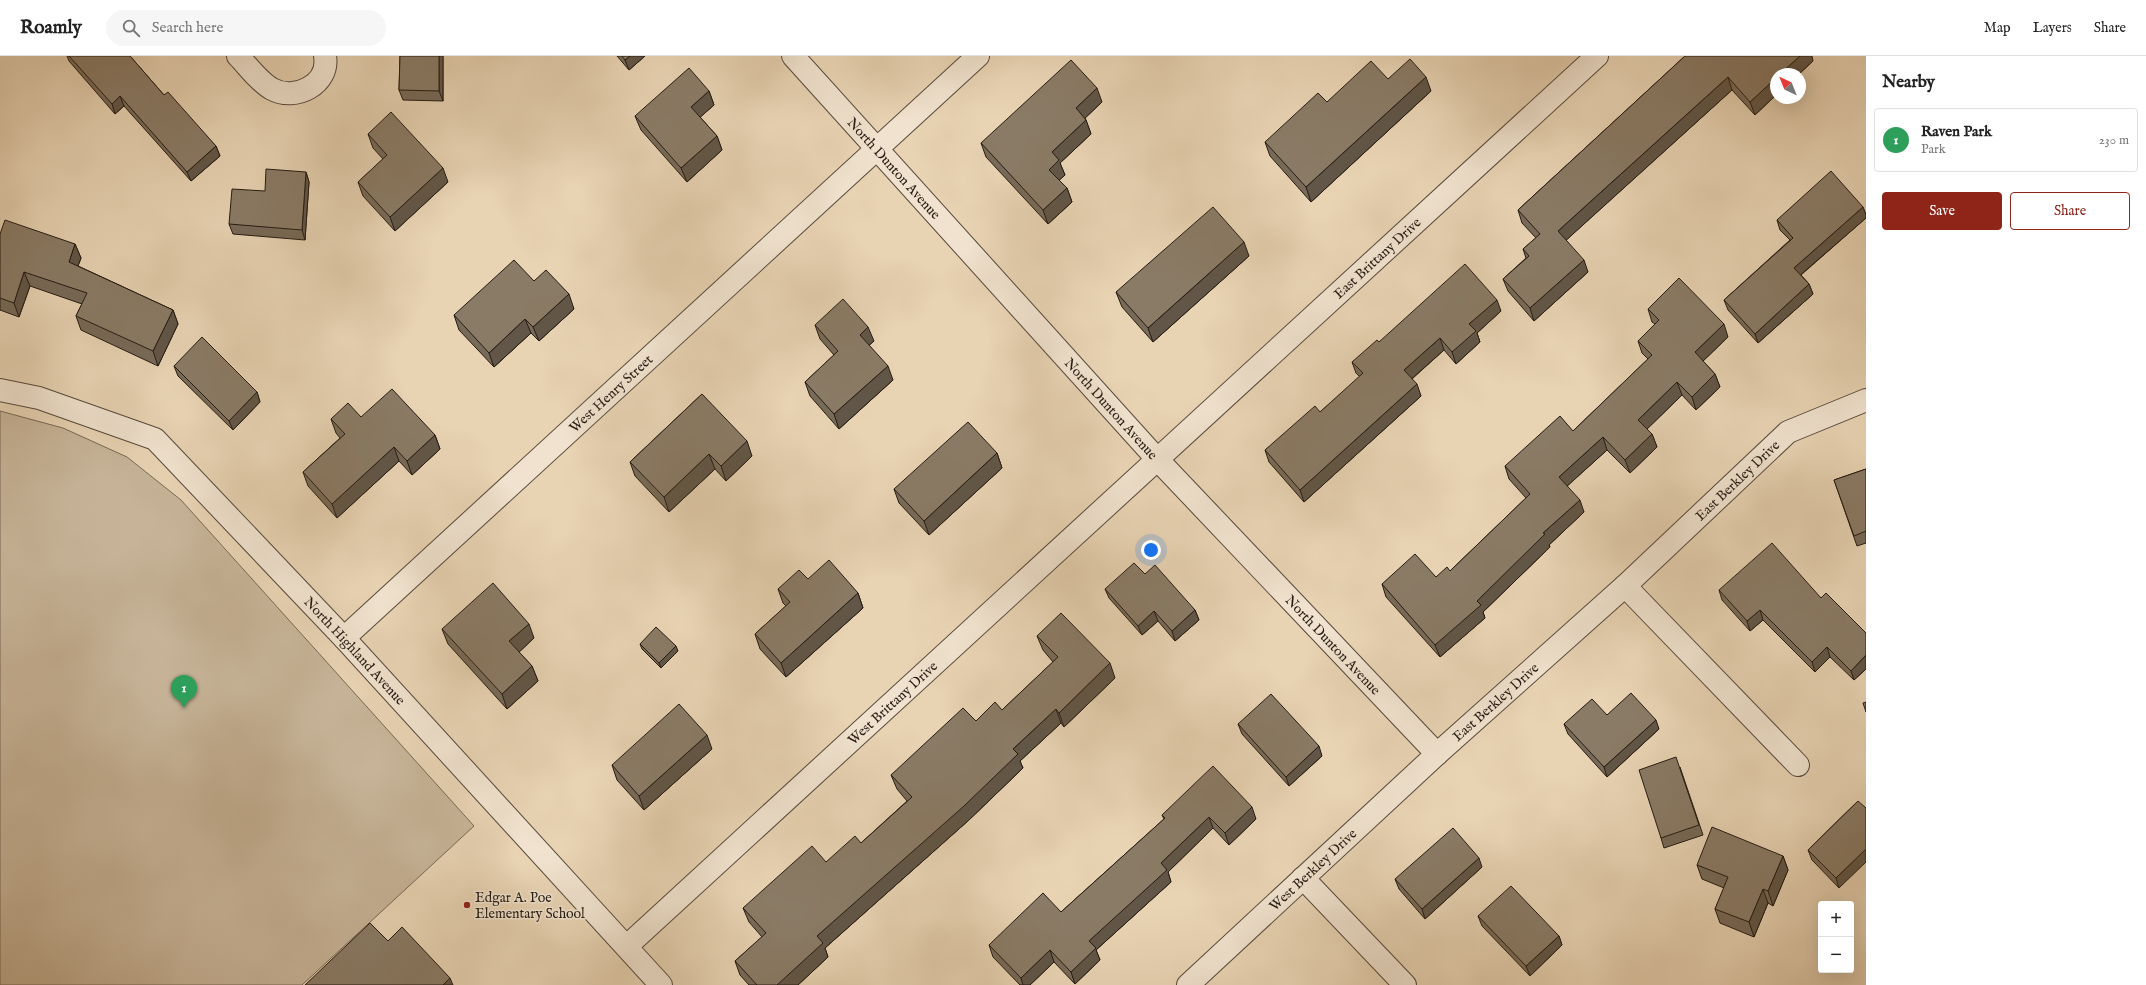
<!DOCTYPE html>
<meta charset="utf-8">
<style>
body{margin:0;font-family:"IM FELL English",serif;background:#f6f6f6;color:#222}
.controls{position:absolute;right:12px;bottom:12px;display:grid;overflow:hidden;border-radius:4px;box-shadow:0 4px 16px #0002}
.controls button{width:36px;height:36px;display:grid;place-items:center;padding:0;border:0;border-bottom:1px solid #e0e0e0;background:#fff;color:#222;font:20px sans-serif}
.compass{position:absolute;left:1770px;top:12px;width:36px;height:36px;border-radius:50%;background:#fff;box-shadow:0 4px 16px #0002;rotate:317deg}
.you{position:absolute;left:1151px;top:494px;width:14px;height:14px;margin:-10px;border:3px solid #fff;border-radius:50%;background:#1a73e8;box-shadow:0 0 0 6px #1a73e833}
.badge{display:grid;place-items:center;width:26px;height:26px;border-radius:50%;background:#8f2418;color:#fff;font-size:13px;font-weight:700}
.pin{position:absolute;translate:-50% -33px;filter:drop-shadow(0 1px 2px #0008)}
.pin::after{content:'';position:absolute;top:21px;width:14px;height:12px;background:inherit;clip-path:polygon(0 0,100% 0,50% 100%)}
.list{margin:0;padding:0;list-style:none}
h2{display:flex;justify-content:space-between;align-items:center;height:52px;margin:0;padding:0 16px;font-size:17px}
h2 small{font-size:13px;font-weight:400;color:#767676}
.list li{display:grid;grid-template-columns:26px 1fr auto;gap:12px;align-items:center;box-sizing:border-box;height:64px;margin:0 8px 8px;padding:0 8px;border:1px solid #e0e0e0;border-radius:4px}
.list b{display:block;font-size:15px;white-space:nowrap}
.list p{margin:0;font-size:13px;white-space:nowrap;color:#767676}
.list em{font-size:13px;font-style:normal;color:#767676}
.actions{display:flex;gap:8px;padding:12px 16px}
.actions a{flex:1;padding:9px 0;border:1px solid #8f2418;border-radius:4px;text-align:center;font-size:14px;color:#8f2418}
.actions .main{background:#8f2418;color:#fff}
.icon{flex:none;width:22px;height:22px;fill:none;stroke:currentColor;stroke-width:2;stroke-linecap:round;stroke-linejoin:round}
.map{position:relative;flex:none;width:1866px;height:929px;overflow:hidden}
header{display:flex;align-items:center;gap:24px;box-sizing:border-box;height:56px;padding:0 20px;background:#fff;border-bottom:1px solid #e0e0e0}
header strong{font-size:19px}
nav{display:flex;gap:22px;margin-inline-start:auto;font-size:14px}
.search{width:280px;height:36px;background:#f6f6f6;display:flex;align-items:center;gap:10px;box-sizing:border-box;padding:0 14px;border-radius:22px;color:#767676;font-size:15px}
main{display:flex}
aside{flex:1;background:#fff}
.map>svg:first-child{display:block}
.green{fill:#c7b498;stroke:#766856}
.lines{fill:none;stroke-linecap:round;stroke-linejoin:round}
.street-casing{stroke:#56493b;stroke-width:24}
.street{stroke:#f0e2ce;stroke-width:22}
.wall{fill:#776a58;stroke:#251b13}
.shaded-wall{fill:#615647;stroke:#251b13}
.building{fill:#8a7b66;stroke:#251b13}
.poi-dot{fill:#8f2418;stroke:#f0e2ce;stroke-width:1.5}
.labels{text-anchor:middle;stroke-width:3;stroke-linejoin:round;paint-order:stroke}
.street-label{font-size:14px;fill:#251b13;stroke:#f0e2ce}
.poi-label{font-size:14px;fill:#251b13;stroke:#f0e2ce;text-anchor:start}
</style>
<header>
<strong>Roamly</strong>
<div class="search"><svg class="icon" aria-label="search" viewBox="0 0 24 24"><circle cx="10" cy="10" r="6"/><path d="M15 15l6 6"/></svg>Search here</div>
<nav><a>Map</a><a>Layers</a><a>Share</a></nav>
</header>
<main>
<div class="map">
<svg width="1866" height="929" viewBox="0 0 1866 929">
<rect width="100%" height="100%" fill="#e8d3b3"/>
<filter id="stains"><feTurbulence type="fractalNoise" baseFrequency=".005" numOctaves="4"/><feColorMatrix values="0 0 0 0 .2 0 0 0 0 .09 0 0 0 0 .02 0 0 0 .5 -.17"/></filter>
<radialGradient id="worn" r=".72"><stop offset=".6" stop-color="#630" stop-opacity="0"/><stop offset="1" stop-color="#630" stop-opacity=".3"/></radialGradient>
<path class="green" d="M 0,355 L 63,372 L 127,401 L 181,444 L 474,770 L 302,929 L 0,929 Z"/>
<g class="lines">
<g class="street-casing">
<g id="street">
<path d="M 238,0 C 248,10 259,26 272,33 C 295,46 330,28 325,0"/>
<path id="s1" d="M 793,0 L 1157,403 L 1437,698"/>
<path id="s2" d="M 0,334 L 39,342 L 155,383 L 344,582 L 661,929"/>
<path d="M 1625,530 L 1798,709"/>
<path id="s3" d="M 344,582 L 978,0"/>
<path d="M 1303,822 L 1405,929"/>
<path id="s4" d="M 627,890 L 1597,0"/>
<path id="s5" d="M 1188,929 L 1437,698 L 1625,530 L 1788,376 L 1866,344"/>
</g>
</g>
<use href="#street" class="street"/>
</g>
<g class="wall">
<path d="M 67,0 L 130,0 L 164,39 L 216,90 L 220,100 L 191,125 L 124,50 L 115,58 L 69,5 Z"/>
<path d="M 400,0 L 443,0 L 443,45 L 403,44 L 399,34 Z"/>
<path d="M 617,0 L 645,0 L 629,14 Z"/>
<path d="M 1685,0 L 1813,5 L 1799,18 L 1776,18 L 1776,39 L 1755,59 L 1732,34 L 1566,184 L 1588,216 L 1534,265 L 1508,235 L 1503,223 L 1526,202 L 1523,193 L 1536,182 L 1522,167 L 1518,154 Z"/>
<path d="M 1388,23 L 1431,35 L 1311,146 L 1270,100 L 1265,86 Z"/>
<path d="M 709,35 L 714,49 L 700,61 L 717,80 L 722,94 L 687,126 L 641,74 L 635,60 Z"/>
<path d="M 1102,46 L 1085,62 L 1086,64 L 1091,78 L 1060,107 L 1065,119 L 1059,124 L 1067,132 L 1072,146 L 1048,168 L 986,101 L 981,87 Z"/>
<path d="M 368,78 L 448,126 L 395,175 L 363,140 L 358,126 L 383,103 L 373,92 Z"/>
<path d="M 306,116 L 309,126 L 305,184 L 233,178 L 229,168 L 265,135 Z"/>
<path d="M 1863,151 L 1866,159 L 1866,162 L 1801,219 L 1809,228 L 1813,238 L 1758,287 L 1728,254 L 1724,244 L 1790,184 L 1780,174 L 1777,164 Z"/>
<path d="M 0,178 L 75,188 L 81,202 L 78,210 L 173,254 L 178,268 L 158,310 L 81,274 L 76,260 L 82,248 L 30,230 L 19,261 L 0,254 Z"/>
<path d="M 1249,200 L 1153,286 L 1122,251 L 1116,236 Z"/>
<path d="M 534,225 L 574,253 L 539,285 L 531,277 L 494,311 L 459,274 L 454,259 Z"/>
<path d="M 1648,253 L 1728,281 L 1703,305 L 1715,318 L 1720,331 L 1696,354 L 1682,339 L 1647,373 L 1652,378 L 1657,391 L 1630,417 L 1607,394 L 1567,430 L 1584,456 L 1549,489 L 1550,491 L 1483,556 L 1485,562 L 1440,601 L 1386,541 L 1382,528 L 1436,521 L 1450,515 L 1526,442 L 1509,423 L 1505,410 L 1573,375 L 1648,303 L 1642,297 L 1638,285 L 1655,268 L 1652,266 Z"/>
<path d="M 1501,255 L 1477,277 L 1480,286 L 1456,308 L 1444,294 L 1412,323 L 1421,340 L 1304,446 L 1269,406 L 1265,394 L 1320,356 L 1360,321 L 1356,317 L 1352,306 Z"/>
<path d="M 815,269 L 874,285 L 869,289 L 893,324 L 839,373 L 810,340 L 805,326 L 834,299 L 820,283 Z"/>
<path d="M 174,310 L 257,336 L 260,346 L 233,374 L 178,320 Z"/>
<path d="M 702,338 L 752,400 L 726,425 L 715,413 L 669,456 L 635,420 L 630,406 Z"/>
<path d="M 361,361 L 435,379 L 440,393 L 412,419 L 399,405 L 337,462 L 308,430 L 303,416 L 340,382 L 336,377 L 331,363 Z"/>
<path d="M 997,397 L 1002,412 L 929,479 L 899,447 L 894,433 Z"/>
<path d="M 1866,413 L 1866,487 L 1857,490 L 1834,424 Z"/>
<path d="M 1145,518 L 1195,554 L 1199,564 L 1175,585 L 1158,565 L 1142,579 L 1109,542 L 1105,533 Z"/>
<path d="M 808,523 L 858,537 L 863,552 L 786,621 L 760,593 L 755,578 L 786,550 L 783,547 L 778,533 Z"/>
<path d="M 1719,534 L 1821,542 L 1866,577 L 1866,613 L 1854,624 L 1830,601 L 1815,616 L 1763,564 L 1750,575 L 1722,544 Z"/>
<path d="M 442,573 L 534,582 L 519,596 L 532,610 L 538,625 L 507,653 L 448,588 Z"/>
<path d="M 1037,580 L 1115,622 L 1064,671 L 1061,667 L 1020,705 L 1023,712 L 969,764 L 825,892 L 828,901 L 798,929 L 749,929 L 740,919 L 735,905 L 762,881 L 749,866 L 743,852 L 861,787 L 907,745 L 897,733 L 891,719 L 976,665 L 1002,654 L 1053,606 L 1043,594 Z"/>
<path d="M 640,588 L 678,595 L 661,612 L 642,593 Z"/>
<path d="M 1607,659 L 1659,673 L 1607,721 L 1568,678 L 1564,668 Z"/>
<path d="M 1238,668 L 1322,700 L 1289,730 L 1242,678 Z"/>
<path d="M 712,693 L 644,754 L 617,724 L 612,709 Z"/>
<path d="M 1680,711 L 1703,779 L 1664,792 L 1661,782 Z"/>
<path d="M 1858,745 L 1839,832 L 1812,804 L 1808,794 Z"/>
<path d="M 1162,759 L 1256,763 L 1229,789 L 1213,772 L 1168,816 L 1171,826 L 1096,894 L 1100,904 L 1075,928 L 1054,906 L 1030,929 L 1020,929 L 993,901 L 989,889 L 1061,856 L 1164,763 Z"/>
<path d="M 1783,800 L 1788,814 L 1773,850 L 1768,847 L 1754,881 L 1720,867 L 1715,853 L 1724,832 L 1702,823 L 1697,809 Z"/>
<path d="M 1482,811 L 1425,863 L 1399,833 L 1395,823 Z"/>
<path d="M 1478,860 L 1559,880 L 1562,889 L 1530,920 L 1482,870 Z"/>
</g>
<g class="shaded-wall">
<path d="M 439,0 L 443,0 L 443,45 L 439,35 Z"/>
<path d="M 630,0 L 645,0 L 629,14 L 625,4 Z"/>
<path d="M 1800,0 L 1812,0 L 1813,5 L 1799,18 L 1780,18 Z"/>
<path d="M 1426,21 L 1431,35 L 1311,146 L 1306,131 Z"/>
<path d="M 1728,21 L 1732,34 L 1562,188 L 1558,175 Z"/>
<path d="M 1776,22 L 1776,39 L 1755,59 L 1750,46 Z"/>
<path d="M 1097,32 L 1102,46 L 1081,66 L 1076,52 Z"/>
<path d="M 709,35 L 714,49 L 696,65 L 691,51 Z"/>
<path d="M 120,40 L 124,50 L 115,58 L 112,48 Z"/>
<path d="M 1086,64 L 1091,78 L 1060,107 L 1065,119 L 1055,128 L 1049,114 L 1052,96 Z"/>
<path d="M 717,80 L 722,94 L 687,126 L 681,112 Z"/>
<path d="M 216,90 L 220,100 L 191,125 L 187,116 Z"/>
<path d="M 443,112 L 448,126 L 395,175 L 390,161 Z"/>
<path d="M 306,116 L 309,126 L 305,184 L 302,174 Z"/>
<path d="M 1067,132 L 1072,146 L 1048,168 L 1043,154 Z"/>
<path d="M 1863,151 L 1866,159 L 1866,162 L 1798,221 L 1794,212 Z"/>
<path d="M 1244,186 L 1249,200 L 1153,286 L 1148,272 Z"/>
<path d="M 75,188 L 81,202 L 74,220 L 69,206 Z"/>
<path d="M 1584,204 L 1588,216 L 1534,265 L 1530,252 Z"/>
<path d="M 24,216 L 30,230 L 19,261 L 14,247 Z"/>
<path d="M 1809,228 L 1813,238 L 1758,287 L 1755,278 Z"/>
<path d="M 569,238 L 574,253 L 539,285 L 533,271 Z"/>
<path d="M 1497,244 L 1501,255 L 1477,277 L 1480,286 L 1456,308 L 1452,296 L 1469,268 Z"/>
<path d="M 173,254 L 178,268 L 158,310 L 153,295 Z"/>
<path d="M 525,263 L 531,277 L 494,311 L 489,297 Z"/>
<path d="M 1724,268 L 1728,281 L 1699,309 L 1695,296 Z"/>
<path d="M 868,271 L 874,285 L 865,293 L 860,279 Z"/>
<path d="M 1440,282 L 1444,294 L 1408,326 L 1404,314 Z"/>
<path d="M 888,310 L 893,324 L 839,373 L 834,358 Z"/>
<path d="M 1715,318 L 1720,331 L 1696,354 L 1692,341 Z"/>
<path d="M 1677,326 L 1682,339 L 1643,377 L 1638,364 Z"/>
<path d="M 1417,328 L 1421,340 L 1304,446 L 1300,434 Z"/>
<path d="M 257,336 L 260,346 L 233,374 L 229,365 Z"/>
<path d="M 1652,378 L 1657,391 L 1630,417 L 1625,404 Z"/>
<path d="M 435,379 L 440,393 L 412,419 L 407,405 Z"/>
<path d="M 1603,381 L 1607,394 L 1564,433 L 1559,421 Z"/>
<path d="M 747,385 L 752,400 L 726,425 L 721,410 Z"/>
<path d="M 394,391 L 399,405 L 337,462 L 332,448 Z"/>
<path d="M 997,397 L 1002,412 L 929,479 L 924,465 Z"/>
<path d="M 709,398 L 715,413 L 669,456 L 664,441 Z"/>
<path d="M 1580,444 L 1584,456 L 1549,489 L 1550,491 L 1483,556 L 1485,562 L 1440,601 L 1435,589 L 1477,545 L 1543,477 Z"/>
<path d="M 858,537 L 863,552 L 786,621 L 781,607 Z"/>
<path d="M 1195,554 L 1199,564 L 1175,585 L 1172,575 Z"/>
<path d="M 1760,554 L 1763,564 L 1750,575 L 1747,565 Z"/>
<path d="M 1154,555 L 1158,565 L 1142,579 L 1138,570 Z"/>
<path d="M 529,568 L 534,582 L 515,600 L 509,585 Z"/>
<path d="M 676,590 L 678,595 L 661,612 L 659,607 Z"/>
<path d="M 1827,591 L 1830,601 L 1815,616 L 1812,606 Z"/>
<path d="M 1866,599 L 1866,613 L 1854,624 L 1851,615 Z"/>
<path d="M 1110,607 L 1115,622 L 1064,671 L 1059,657 Z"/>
<path d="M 532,610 L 538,625 L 507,653 L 502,638 Z"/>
<path d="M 1056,653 L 1061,667 L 1020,705 L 1023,712 L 969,764 L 825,892 L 828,901 L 798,929 L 777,929 L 817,880 L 1013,693 Z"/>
<path d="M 1656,664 L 1659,673 L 1607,721 L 1604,711 Z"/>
<path d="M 707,679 L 712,693 L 644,754 L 639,740 Z"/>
<path d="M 1319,690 L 1322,700 L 1289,730 L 1286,721 Z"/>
<path d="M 1252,751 L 1256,763 L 1229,789 L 1225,777 Z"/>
<path d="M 1209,761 L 1213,772 L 1168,816 L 1171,826 L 1096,894 L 1100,904 L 1075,928 L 1071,916 L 1089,885 L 1161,807 Z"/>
<path d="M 1866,793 L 1866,806 L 1839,832 L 1836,822 Z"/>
<path d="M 1783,800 L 1788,814 L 1773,850 L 1768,835 Z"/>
<path d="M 1479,802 L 1482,811 L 1425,863 L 1422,853 Z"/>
<path d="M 1763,833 L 1768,847 L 1754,881 L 1749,866 Z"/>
<path d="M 1559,880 L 1562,889 L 1530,920 L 1526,910 Z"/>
<path d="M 1050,894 L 1054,906 L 1030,929 L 1023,929 L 1021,922 Z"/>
<path d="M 450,922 L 453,929 L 443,929 Z"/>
</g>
<g class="building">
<path d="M 69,0 L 130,0 L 164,39 L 168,36 L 216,90 L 187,116 L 120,40 L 112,48 Z"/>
<path d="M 400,0 L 439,0 L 439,35 L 399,34 Z"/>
<path d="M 622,0 L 630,0 L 625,4 Z"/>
<path d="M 1685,0 L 1800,0 L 1780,18 L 1776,18 L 1776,22 L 1750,46 L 1728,21 L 1558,175 L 1584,204 L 1530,252 L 1503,223 L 1529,200 L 1523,193 L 1540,178 L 1518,154 Z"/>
<path d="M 1410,3 L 1426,21 L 1306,131 L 1265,86 L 1318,37 L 1327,46 L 1371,5 L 1388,23 Z"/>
<path d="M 1071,4 L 1097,32 L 1076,52 L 1086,64 L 1052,96 L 1059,104 L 1049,114 L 1067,132 L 1043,154 L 981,87 Z"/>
<path d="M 689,12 L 709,35 L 691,51 L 717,80 L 681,112 L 635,60 Z"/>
<path d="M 391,56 L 443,112 L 390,161 L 358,126 L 387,99 L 368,78 Z"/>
<path d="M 266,113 L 306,116 L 302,174 L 229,168 L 232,133 L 265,135 Z"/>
<path d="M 1831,115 L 1863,151 L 1794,212 L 1809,228 L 1755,278 L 1724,244 L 1793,182 L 1777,164 Z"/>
<path d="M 1213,151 L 1244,186 L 1148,272 L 1116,236 Z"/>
<path d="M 5,164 L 75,188 L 69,206 L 173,254 L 153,295 L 76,260 L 87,237 L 24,216 L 14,247 L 0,242 L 0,178 Z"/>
<path d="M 514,204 L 534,225 L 546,214 L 569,238 L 533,271 L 525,263 L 489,297 L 454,259 Z"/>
<path d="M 1465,208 L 1497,244 L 1469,268 L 1476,275 L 1452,296 L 1440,282 L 1404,314 L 1417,328 L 1300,434 L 1265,394 L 1315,350 L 1320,356 L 1363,317 L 1352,306 L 1377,284 L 1379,286 Z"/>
<path d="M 1679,222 L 1724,268 L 1695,296 L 1715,318 L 1692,341 L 1677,326 L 1638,364 L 1652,378 L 1625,404 L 1603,381 L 1559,421 L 1580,444 L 1543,477 L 1545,478 L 1477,545 L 1481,549 L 1435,589 L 1382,528 L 1415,498 L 1436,521 L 1447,511 L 1450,515 L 1530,438 L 1505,410 L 1560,360 L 1573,375 L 1652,299 L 1638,285 L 1659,264 L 1648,253 Z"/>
<path d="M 843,243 L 868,271 L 860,279 L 888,310 L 834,358 L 805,326 L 838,295 L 815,269 Z"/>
<path d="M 202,281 L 257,336 L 229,365 L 174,310 Z"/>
<path d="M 392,333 L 435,379 L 407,405 L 394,391 L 332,448 L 303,416 L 345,378 L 331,363 L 348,347 L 361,361 Z"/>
<path d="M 702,338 L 747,385 L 721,410 L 709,398 L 664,441 L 630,406 Z"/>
<path d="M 968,366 L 997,397 L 924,465 L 894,433 Z"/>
<path d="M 1866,413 L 1866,475 L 1854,480 L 1834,424 Z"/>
<path d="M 1772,487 L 1821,542 L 1826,537 L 1866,577 L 1866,599 L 1851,615 L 1827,591 L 1812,606 L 1760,554 L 1747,565 L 1719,534 Z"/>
<path d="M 829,504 L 858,537 L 781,607 L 755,578 L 790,546 L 778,533 L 799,514 L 808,523 Z"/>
<path d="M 1134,507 L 1145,518 L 1155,509 L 1195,554 L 1172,575 L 1154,555 L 1138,570 L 1105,533 Z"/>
<path d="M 493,527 L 529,568 L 509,585 L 532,610 L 502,638 L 442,573 Z"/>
<path d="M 1061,557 L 1110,607 L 1059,657 L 1056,653 L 1013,693 L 1018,698 L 964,750 L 817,880 L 823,887 L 777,929 L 757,929 L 735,905 L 766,877 L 743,852 L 812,790 L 826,806 L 855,780 L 861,787 L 912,741 L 891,719 L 963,652 L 976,665 L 995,646 L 1002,654 L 1058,601 L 1037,580 Z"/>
<path d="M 656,571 L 676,590 L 659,607 L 640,588 Z"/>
<path d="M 1631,637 L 1656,664 L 1604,711 L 1564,668 L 1592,643 L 1607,659 Z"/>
<path d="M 1271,638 L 1319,690 L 1286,721 L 1238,668 Z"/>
<path d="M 1866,646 L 1866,656 L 1863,647 Z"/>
<path d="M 679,648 L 707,679 L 639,740 L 612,709 Z"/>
<path d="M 1676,701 L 1699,769 L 1661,782 L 1639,714 Z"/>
<path d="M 1213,710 L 1252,751 L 1225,777 L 1209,761 L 1161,807 L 1167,814 L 1089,885 L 1096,892 L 1071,916 L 1050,894 L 1021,922 L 989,889 L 1043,837 L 1061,856 L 1165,762 L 1162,759 Z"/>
<path d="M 1858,745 L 1866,752 L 1866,793 L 1836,822 L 1808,794 Z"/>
<path d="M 1712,771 L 1783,800 L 1768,835 L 1763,833 L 1749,866 L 1715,853 L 1728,821 L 1697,809 Z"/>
<path d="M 1453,772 L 1479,802 L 1422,853 L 1395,823 Z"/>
<path d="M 1511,830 L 1559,880 L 1526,910 L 1478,860 Z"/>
<path d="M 370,867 L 388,885 L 402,871 L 450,922 L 443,929 L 305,929 Z"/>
</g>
<circle class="poi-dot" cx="467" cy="849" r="4"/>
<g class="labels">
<g class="street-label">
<text dy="5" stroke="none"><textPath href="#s1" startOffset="151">North Dunton Avenue</textPath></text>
<text dy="5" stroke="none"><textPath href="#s4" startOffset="1018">East Brittany Drive</textPath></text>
<text dy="5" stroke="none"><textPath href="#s3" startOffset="362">West Henry Street</textPath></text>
<text dy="5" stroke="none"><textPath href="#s1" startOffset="475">North Dunton Avenue</textPath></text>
<text dy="5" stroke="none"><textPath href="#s5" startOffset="746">East Berkley Drive</textPath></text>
<text dy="5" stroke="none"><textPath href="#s1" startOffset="799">North Dunton Avenue</textPath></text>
<text dy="5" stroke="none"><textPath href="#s2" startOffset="454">North Highland Avenue</textPath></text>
<text dy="5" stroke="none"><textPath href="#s4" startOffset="360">West Brittany Drive</textPath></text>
<text dy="5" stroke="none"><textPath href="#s5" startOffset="418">East Berkley Drive</textPath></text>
<text dy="5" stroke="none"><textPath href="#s5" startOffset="170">West Berkley Drive</textPath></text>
</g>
<g class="poi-label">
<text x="475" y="846">Edgar A. Poe<tspan x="475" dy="16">Elementary School</tspan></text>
</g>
</g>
<rect width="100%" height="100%" filter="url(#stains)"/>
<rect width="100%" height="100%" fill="url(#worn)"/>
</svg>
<div class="controls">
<button>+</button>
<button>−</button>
</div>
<svg class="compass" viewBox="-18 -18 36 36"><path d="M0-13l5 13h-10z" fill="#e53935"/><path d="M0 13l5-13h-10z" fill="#767676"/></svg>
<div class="you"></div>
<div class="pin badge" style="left:184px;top:652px;background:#2e9e5b">1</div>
</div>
<aside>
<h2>Nearby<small></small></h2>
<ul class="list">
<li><span class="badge" style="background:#2e9e5b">1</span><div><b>Raven Park</b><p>Park</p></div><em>230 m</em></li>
</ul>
<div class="actions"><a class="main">Save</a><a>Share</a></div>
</aside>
</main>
